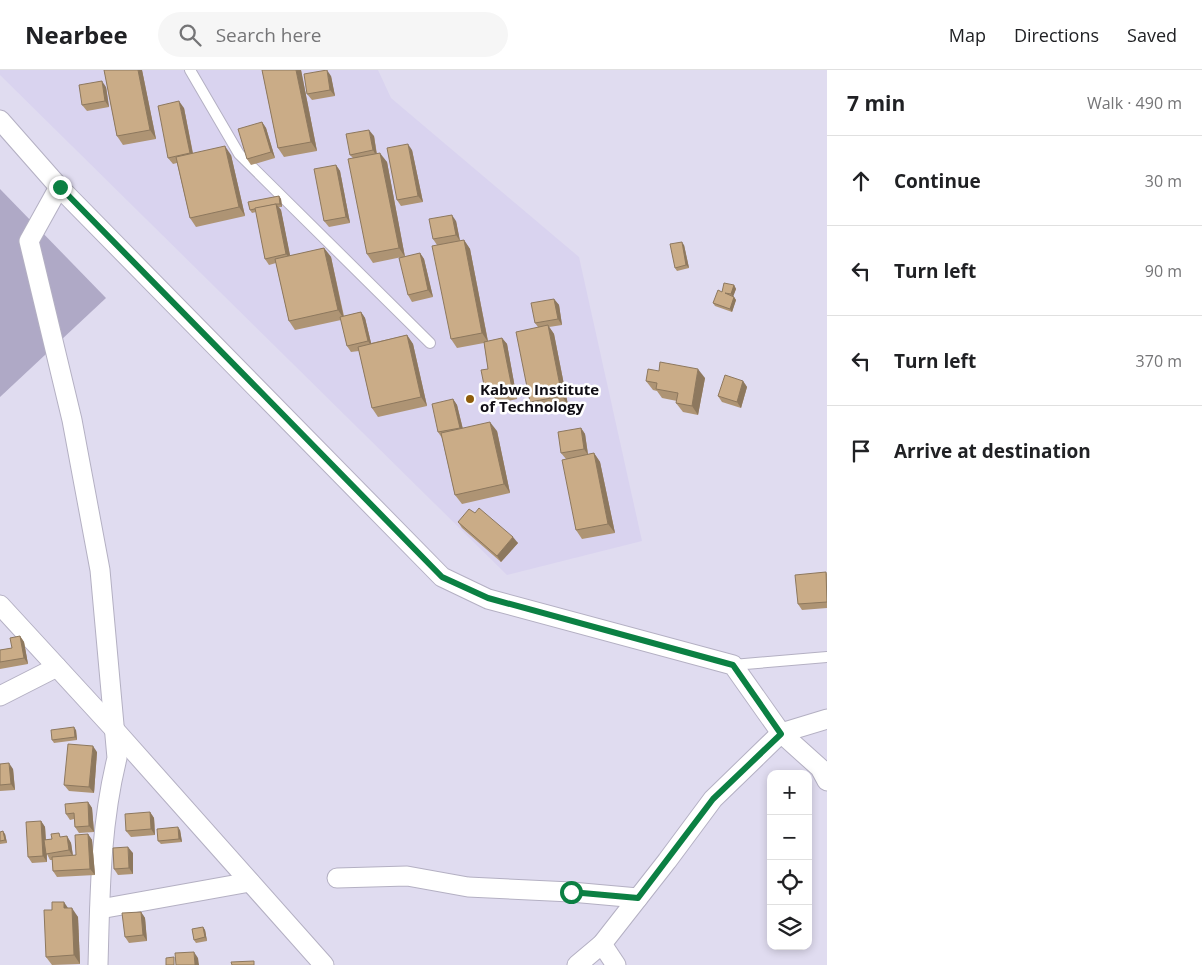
<!DOCTYPE html>
<meta charset="utf-8">
<style>
body{margin:0;font-family:"Open Sans",sans-serif;background:#f6f6f6;color:#202124}
.controls{position:absolute;right:15px;bottom:15px;display:grid;overflow:hidden;border-radius:10px;box-shadow:0 2px 8px #0003}
.controls button{width:45px;height:45px;display:grid;place-items:center;padding:0;border:0;border-bottom:1px solid #e0e0e0;background:#fff;color:#202124;font:25px sans-serif}
.stop{position:absolute;width:15px;height:15px;margin:-11px;border:4px solid #0b8043;border-radius:50%;background:#fff}
.stop.end{background:#0b8043;border-color:#fff;box-shadow:0 1px 5px #0008}
.list{margin:0;padding:0;list-style:none}
h2{display:flex;justify-content:space-between;align-items:center;height:65px;margin:0;padding:0 20px;font-size:21px}
h2 small{font-size:16px;font-weight:400;color:#757577}
.list li{display:grid;grid-template-columns:32px 1fr auto;gap:15px;align-items:center;box-sizing:border-box;height:90px;padding:0 20px;border-top:1px solid #e0e0e0}
.list b{display:block;font-size:19px;white-space:nowrap}
.list em{font-size:16px;font-style:normal;color:#757577}
.icon{flex:none;width:28px;height:28px;fill:none;stroke:currentColor;stroke-width:2;stroke-linecap:round;stroke-linejoin:round}
.map{position:relative;flex:none;width:827px;height:895px;overflow:hidden}
header{display:flex;align-items:center;gap:30px;box-sizing:border-box;height:70px;padding:0 25px;background:#fff;border-bottom:1px solid #e0e0e0}
header strong{font-size:24px}
nav{display:flex;gap:28px;margin-inline-start:auto;font-size:18px}
.search{width:350px;height:45px;background:#f6f6f6;display:flex;align-items:center;gap:12px;box-sizing:border-box;padding:0 18px;border-radius:28px;color:#757577;font-size:19px}
main{display:flex}
aside{flex:1;background:#fff}
.map>svg:first-child{display:block}
.built{fill:#d9d3ef}
.green{fill:#afa9c6}
.lines{fill:none;stroke-linecap:round;stroke-linejoin:round}
.lane-casing{stroke:#b4b0c3;stroke-width:12}
.street-casing{stroke:#b4b0c3;stroke-width:21}
.lane{stroke:#fff;stroke-width:10}
.street{stroke:#fff;stroke-width:19}
.wall{fill:#ae9474}
.shaded-wall{fill:#8d785e}
.building{fill:#caac87;stroke:#8d785e}
.route{stroke:#0b8043;stroke-width:6}
.poi-dot{fill:#8f5d0a;stroke:#fff;stroke-width:2}
.labels{text-anchor:middle;stroke-width:5;stroke-linejoin:round;paint-order:stroke}
.poi-label{font-size:15px;font-weight:bold;fill:#0f0d14;stroke:#fff;text-anchor:start}
</style>
<header>
<strong>Nearbee</strong>
<div class="search"><svg class="icon" aria-label="search" viewBox="0 0 24 24"><circle cx="10" cy="10" r="6"/><path d="M15 15l6 6"/></svg>Search here</div>
<nav><a>Map</a><a>Directions</a><a>Saved</a></nav>
</header>
<main>
<div class="map">
<svg width="827" height="895" viewBox="0 0 827 895">
<rect width="100%" height="100%" fill="#e0dcf0"/>
<path class="built" d="M 0,0 L 378,0 L 391,28 L 579,187 L 642,471 L 507,505 L 0,5 Z"/>
<path class="green" d="M 0,119 L 106,228 L 0,327 Z"/>
<g class="lines">
<g class="lane-casing">
<g id="lane">
<path d="M 190,0 L 239,84 L 430,273"/>
<path d="M 733,595 L 827,587"/>
</g>
</g>
<g class="street-casing">
<g id="street">
<path d="M 0,50 L 59,117 L 442,507 L 488,529 L 733,595 L 781,663 L 820,698 L 827,711"/>
<path d="M 59,117 L 29,171 L 72,350 L 100,500 L 117,688 C 100,757 100,824 98,895"/>
<path d="M 0,535 L 114,659 L 324,895"/>
<path d="M 0,626 L 57,597"/>
<path d="M 337,808 L 407,806 L 468,817 L 571,822 L 638,828"/>
<path d="M 100,839 L 250,812"/>
<path d="M 602,874 L 616,895"/>
<path d="M 577,895 L 602,874 L 667,791 L 713,729 L 781,663 L 827,649"/>
</g>
</g>
<use href="#lane" class="lane"/>
<use href="#street" class="street"/>
</g>
<g class="wall">
<path d="M 104,0 L 142,0 L 156,69 L 123,75 L 117,66 Z"/>
<path d="M 262,0 L 301,0 L 317,81 L 284,87 L 278,78 Z"/>
<path d="M 331,6 L 335,26 L 312,30 L 307,24 Z"/>
<path d="M 106,17 L 109,37 L 87,41 L 82,35 Z"/>
<path d="M 184,38 L 193,83 L 231,85 L 245,146 L 196,157 L 190,148 L 177,93 L 173,94 L 168,88 Z"/>
<path d="M 262,52 L 266,58 L 275,88 L 251,95 L 247,89 Z"/>
<path d="M 374,66 L 377,84 L 387,92 L 405,187 L 420,183 L 424,189 L 433,227 L 412,232 L 408,225 L 402,187 L 373,193 L 367,184 L 353,88 L 350,85 Z"/>
<path d="M 412,80 L 423,132 L 401,136 L 397,130 Z"/>
<path d="M 336,95 L 340,101 L 350,153 L 329,157 L 324,151 Z"/>
<path d="M 279,126 L 281,129 L 282,137 L 279,137 L 281,140 L 290,186 L 324,178 L 331,187 L 344,246 L 361,242 L 365,248 L 371,273 L 407,265 L 413,274 L 427,336 L 378,347 L 372,338 L 359,281 L 351,282 L 347,276 L 341,250 L 295,260 L 289,251 L 276,193 L 269,195 L 265,189 L 256,142 L 252,143 L 250,140 Z"/>
<path d="M 456,151 L 460,171 L 464,170 L 470,179 L 488,271 L 502,268 L 507,274 L 517,329 L 498,333 L 494,327 L 492,320 L 488,321 L 484,315 L 488,299 L 484,273 L 457,278 L 451,269 L 437,175 L 433,169 Z"/>
<path d="M 684,175 L 689,198 L 677,201 L 675,198 Z"/>
<path d="M 734,215 L 736,219 L 733,226 L 736,230 L 732,242 L 715,236 L 713,233 L 722,222 Z"/>
<path d="M 554,229 L 559,235 L 562,255 L 549,257 L 554,264 L 568,335 L 536,341 L 530,332 L 538,257 L 535,253 Z"/>
<path d="M 705,308 L 698,345 L 683,342 L 676,333 L 677,331 L 662,328 L 657,321 L 653,320 L 646,311 Z"/>
<path d="M 743,311 L 747,317 L 741,338 L 722,332 L 718,326 Z"/>
<path d="M 453,329 L 457,335 L 463,359 L 497,361 L 510,423 L 462,434 L 455,425 L 442,368 L 438,362 Z"/>
<path d="M 581,358 L 585,364 L 588,384 L 594,383 L 600,392 L 615,463 L 582,469 L 576,460 L 566,389 L 561,383 Z"/>
<path d="M 475,443 L 518,473 L 501,492 L 462,458 L 458,452 Z"/>
<path d="M 826,502 L 827,504 L 827,538 L 802,540 L 798,534 Z"/>
<path d="M 20,566 L 24,572 L 28,594 L 0,599 L 0,580 L 12,578 Z"/>
<path d="M 76,660 L 77,670 L 54,673 L 52,670 Z"/>
<path d="M 97,682 L 94,723 L 69,721 L 64,715 Z"/>
<path d="M 0,694 L 13,699 L 15,720 L 0,721 Z"/>
<path d="M 88,732 L 92,738 L 94,762 L 79,763 L 75,757 L 74,749 L 70,750 L 66,744 Z"/>
<path d="M 150,742 L 154,748 L 155,765 L 131,767 L 126,761 Z"/>
<path d="M 41,751 L 45,757 L 46,770 L 67,766 L 71,773 L 73,785 L 76,785 L 88,764 L 92,770 L 95,805 L 57,807 L 53,801 L 52,790 L 50,790 L 47,784 L 47,792 L 32,793 L 28,787 Z"/>
<path d="M 180,760 L 182,772 L 161,774 L 158,771 Z"/>
<path d="M 0,762 L 5,764 L 7,773 L 0,774 Z"/>
<path d="M 133,783 L 133,804 L 118,805 L 114,799 Z"/>
<path d="M 68,838 L 78,847 L 80,894 L 52,895 L 46,887 Z"/>
<path d="M 141,842 L 145,848 L 147,871 L 129,873 L 125,867 Z"/>
<path d="M 203,857 L 205,860 L 207,871 L 196,873 L 194,870 Z"/>
</g>
<g class="shaded-wall">
<path d="M 138,0 L 142,0 L 156,69 L 150,60 Z"/>
<path d="M 296,0 L 301,0 L 317,81 L 311,72 Z"/>
<path d="M 327,0 L 331,6 L 335,26 L 330,20 Z"/>
<path d="M 102,11 L 106,17 L 109,37 L 105,31 Z"/>
<path d="M 179,31 L 184,38 L 194,90 L 190,83 Z"/>
<path d="M 262,52 L 266,58 L 275,88 L 271,82 Z"/>
<path d="M 369,60 L 374,66 L 377,87 L 373,80 Z"/>
<path d="M 408,74 L 412,80 L 423,132 L 418,126 Z"/>
<path d="M 225,76 L 231,85 L 245,146 L 239,137 Z"/>
<path d="M 380,83 L 387,92 L 405,187 L 399,178 Z"/>
<path d="M 336,95 L 340,101 L 350,153 L 346,147 Z"/>
<path d="M 279,126 L 281,129 L 282,137 L 280,134 Z"/>
<path d="M 276,134 L 281,140 L 291,190 L 286,184 Z"/>
<path d="M 452,145 L 456,151 L 460,171 L 456,165 Z"/>
<path d="M 464,170 L 470,179 L 488,272 L 482,263 Z"/>
<path d="M 682,172 L 684,175 L 689,198 L 686,195 Z"/>
<path d="M 324,178 L 331,187 L 344,249 L 338,240 Z"/>
<path d="M 420,183 L 424,189 L 433,227 L 428,220 Z"/>
<path d="M 734,215 L 736,219 L 733,227 L 731,224 Z"/>
<path d="M 734,227 L 736,230 L 732,242 L 730,239 Z"/>
<path d="M 554,229 L 559,235 L 562,255 L 558,249 Z"/>
<path d="M 361,242 L 365,248 L 372,277 L 368,271 Z"/>
<path d="M 548,255 L 554,264 L 568,335 L 562,326 Z"/>
<path d="M 407,265 L 413,274 L 427,336 L 421,327 Z"/>
<path d="M 502,268 L 507,274 L 517,329 L 513,323 Z"/>
<path d="M 698,299 L 705,308 L 698,345 L 692,336 Z"/>
<path d="M 743,311 L 747,317 L 741,338 L 737,332 Z"/>
<path d="M 453,329 L 457,335 L 464,364 L 460,358 Z"/>
<path d="M 490,352 L 497,361 L 510,423 L 504,414 Z"/>
<path d="M 581,358 L 585,364 L 588,385 L 584,379 Z"/>
<path d="M 594,383 L 600,392 L 615,463 L 608,454 Z"/>
<path d="M 513,467 L 518,473 L 501,492 L 497,486 Z"/>
<path d="M 20,566 L 24,572 L 28,594 L 24,588 Z"/>
<path d="M 74,657 L 76,660 L 77,670 L 75,667 Z"/>
<path d="M 93,676 L 97,682 L 94,723 L 89,717 Z"/>
<path d="M 9,693 L 13,699 L 15,720 L 11,714 Z"/>
<path d="M 88,732 L 92,738 L 94,762 L 89,756 Z"/>
<path d="M 150,742 L 154,748 L 155,765 L 151,759 Z"/>
<path d="M 41,751 L 45,757 L 47,792 L 43,786 Z"/>
<path d="M 178,757 L 180,760 L 182,772 L 179,769 Z"/>
<path d="M 3,761 L 5,764 L 7,773 L 5,770 Z"/>
<path d="M 88,764 L 92,770 L 95,805 L 90,799 Z"/>
<path d="M 67,766 L 71,773 L 73,787 L 69,780 Z"/>
<path d="M 128,777 L 133,783 L 133,804 L 129,798 Z"/>
<path d="M 64,832 L 70,841 L 64,838 Z"/>
<path d="M 72,838 L 78,847 L 80,894 L 74,885 Z"/>
<path d="M 141,842 L 145,848 L 147,871 L 143,865 Z"/>
<path d="M 203,857 L 205,860 L 207,871 L 205,867 Z"/>
<path d="M 194,882 L 198,888 L 199,895 L 195,895 Z"/>
</g>
<g class="building">
<path d="M 104,0 L 138,0 L 150,60 L 117,66 Z"/>
<path d="M 262,0 L 296,0 L 311,72 L 278,78 Z"/>
<path d="M 327,0 L 330,20 L 307,24 L 304,4 Z"/>
<path d="M 102,11 L 105,31 L 82,35 L 79,15 Z"/>
<path d="M 179,31 L 190,83 L 168,88 L 158,36 Z"/>
<path d="M 262,52 L 271,82 L 247,89 L 238,59 Z"/>
<path d="M 369,60 L 373,80 L 350,85 L 346,64 Z"/>
<path d="M 408,74 L 418,126 L 397,130 L 387,78 Z"/>
<path d="M 225,76 L 239,137 L 190,148 L 176,87 Z"/>
<path d="M 380,83 L 399,178 L 367,184 L 348,89 Z"/>
<path d="M 336,95 L 346,147 L 324,151 L 314,99 Z"/>
<path d="M 279,126 L 280,134 L 276,134 L 250,140 L 248,132 Z"/>
<path d="M 276,134 L 286,184 L 265,189 L 255,138 Z"/>
<path d="M 452,145 L 456,165 L 433,169 L 429,149 Z"/>
<path d="M 464,170 L 482,263 L 451,269 L 432,176 Z"/>
<path d="M 682,172 L 686,195 L 675,198 L 670,174 Z"/>
<path d="M 324,178 L 338,240 L 289,251 L 275,189 Z"/>
<path d="M 420,183 L 428,220 L 408,225 L 399,188 Z"/>
<path d="M 724,213 L 734,215 L 731,224 L 725,223 L 734,227 L 730,239 L 713,233 L 718,220 L 722,222 Z"/>
<path d="M 554,229 L 558,249 L 535,253 L 531,233 Z"/>
<path d="M 361,242 L 368,271 L 347,276 L 340,247 Z"/>
<path d="M 548,255 L 562,326 L 530,332 L 516,262 Z"/>
<path d="M 407,265 L 421,327 L 372,338 L 358,277 Z"/>
<path d="M 502,268 L 513,323 L 494,327 L 491,314 L 484,315 L 481,300 L 488,299 L 484,272 Z"/>
<path d="M 660,292 L 698,299 L 692,336 L 676,333 L 678,323 L 656,319 L 657,313 L 646,311 L 648,299 L 659,301 Z"/>
<path d="M 725,305 L 743,311 L 737,332 L 718,326 Z"/>
<path d="M 453,329 L 460,358 L 438,362 L 432,334 Z"/>
<path d="M 490,352 L 504,414 L 455,425 L 441,363 Z"/>
<path d="M 581,358 L 584,379 L 561,383 L 558,362 Z"/>
<path d="M 594,383 L 608,454 L 576,460 L 562,390 Z"/>
<path d="M 479,438 L 513,467 L 497,486 L 458,452 L 469,439 L 475,443 Z"/>
<path d="M 826,502 L 827,532 L 798,534 L 795,505 Z"/>
<path d="M 20,566 L 24,588 L 0,592 L 0,580 L 12,578 L 10,568 Z"/>
<path d="M 74,657 L 75,667 L 52,670 L 51,660 Z"/>
<path d="M 68,674 L 93,676 L 89,717 L 64,715 Z"/>
<path d="M 9,693 L 11,714 L 0,715 L 0,694 Z"/>
<path d="M 88,732 L 89,756 L 75,757 L 74,743 L 66,744 L 65,734 Z"/>
<path d="M 150,742 L 151,759 L 126,761 L 125,744 Z"/>
<path d="M 41,751 L 43,786 L 28,787 L 26,752 Z"/>
<path d="M 178,757 L 179,769 L 158,771 L 157,759 Z"/>
<path d="M 3,761 L 5,770 L 0,771 L 0,762 Z"/>
<path d="M 59,763 L 60,767 L 67,766 L 69,780 L 46,784 L 44,770 L 52,769 L 51,764 Z"/>
<path d="M 88,764 L 90,799 L 53,801 L 52,787 L 76,785 L 75,765 Z"/>
<path d="M 128,777 L 129,798 L 114,799 L 113,778 Z"/>
<path d="M 52,832 L 64,832 L 64,838 L 72,838 L 74,885 L 46,887 L 44,840 L 52,840 Z"/>
<path d="M 141,842 L 143,865 L 125,867 L 122,843 Z"/>
<path d="M 203,857 L 205,867 L 194,870 L 192,859 Z"/>
<path d="M 194,882 L 195,895 L 176,895 L 175,883 Z"/>
<path d="M 174,887 L 174,895 L 166,895 L 166,888 Z"/>
<path d="M 254,891 L 254,895 L 232,895 L 231,892 Z"/>
</g>
<g class="lines">
<path class="route" d="M 60,117 L 442,507 L 488,528 L 733,595 L 781,664 L 713,729 L 638,828 L 571,822"/>
</g>
<circle class="poi-dot" cx="470" cy="329" r="5"/>
<g class="labels">
<g class="poi-label">
<text x="480" y="325">Kabwe Institute<tspan x="480" dy="17">of Technology</tspan></text>
</g>
</g>
</svg>
<div class="controls">
<button>+</button>
<button>−</button>
<button><svg class="icon" aria-label="locate" viewBox="0 0 24 24"><circle cx="12" cy="12" r="6"/><path d="M12 2v4M12 18v4M2 12h4M18 12h4"/></svg></button>
<button><svg class="icon" aria-label="layers" viewBox="0 0 24 24"><path d="M12 4l9 5-9 5-9-5zM3 14l9 5 9-5"/></svg></button>
</div>
<div class="stop" style="left:571px;top:822px"></div>
<div class="stop end" style="left:60px;top:117px"></div>
</div>
<aside>
<h2>7 min<small>Walk · 490 m</small></h2>
<ul class="list">
<li><svg class="icon" aria-label="ahead" viewBox="0 0 24 24"><path d="M12 20V5M6 11l6-6 6 6"/></svg><div><b>Continue</b></div><em>30 m</em></li>
<li><svg class="icon" aria-label="left" viewBox="0 0 24 24"><path d="M17 20v-9H6M10 6l-5 5 5 5"/></svg><div><b>Turn left</b></div><em>90 m</em></li>
<li><svg class="icon" aria-label="left" viewBox="0 0 24 24"><path d="M17 20v-9H6M10 6l-5 5 5 5"/></svg><div><b>Turn left</b></div><em>370 m</em></li>
<li><svg class="icon" aria-label="arrive" viewBox="0 0 24 24"><path d="M6 21V4h12l-3 4 3 4H6"/></svg><div><b>Arrive at destination</b></div></li>
</ul>
</aside>
</main>
